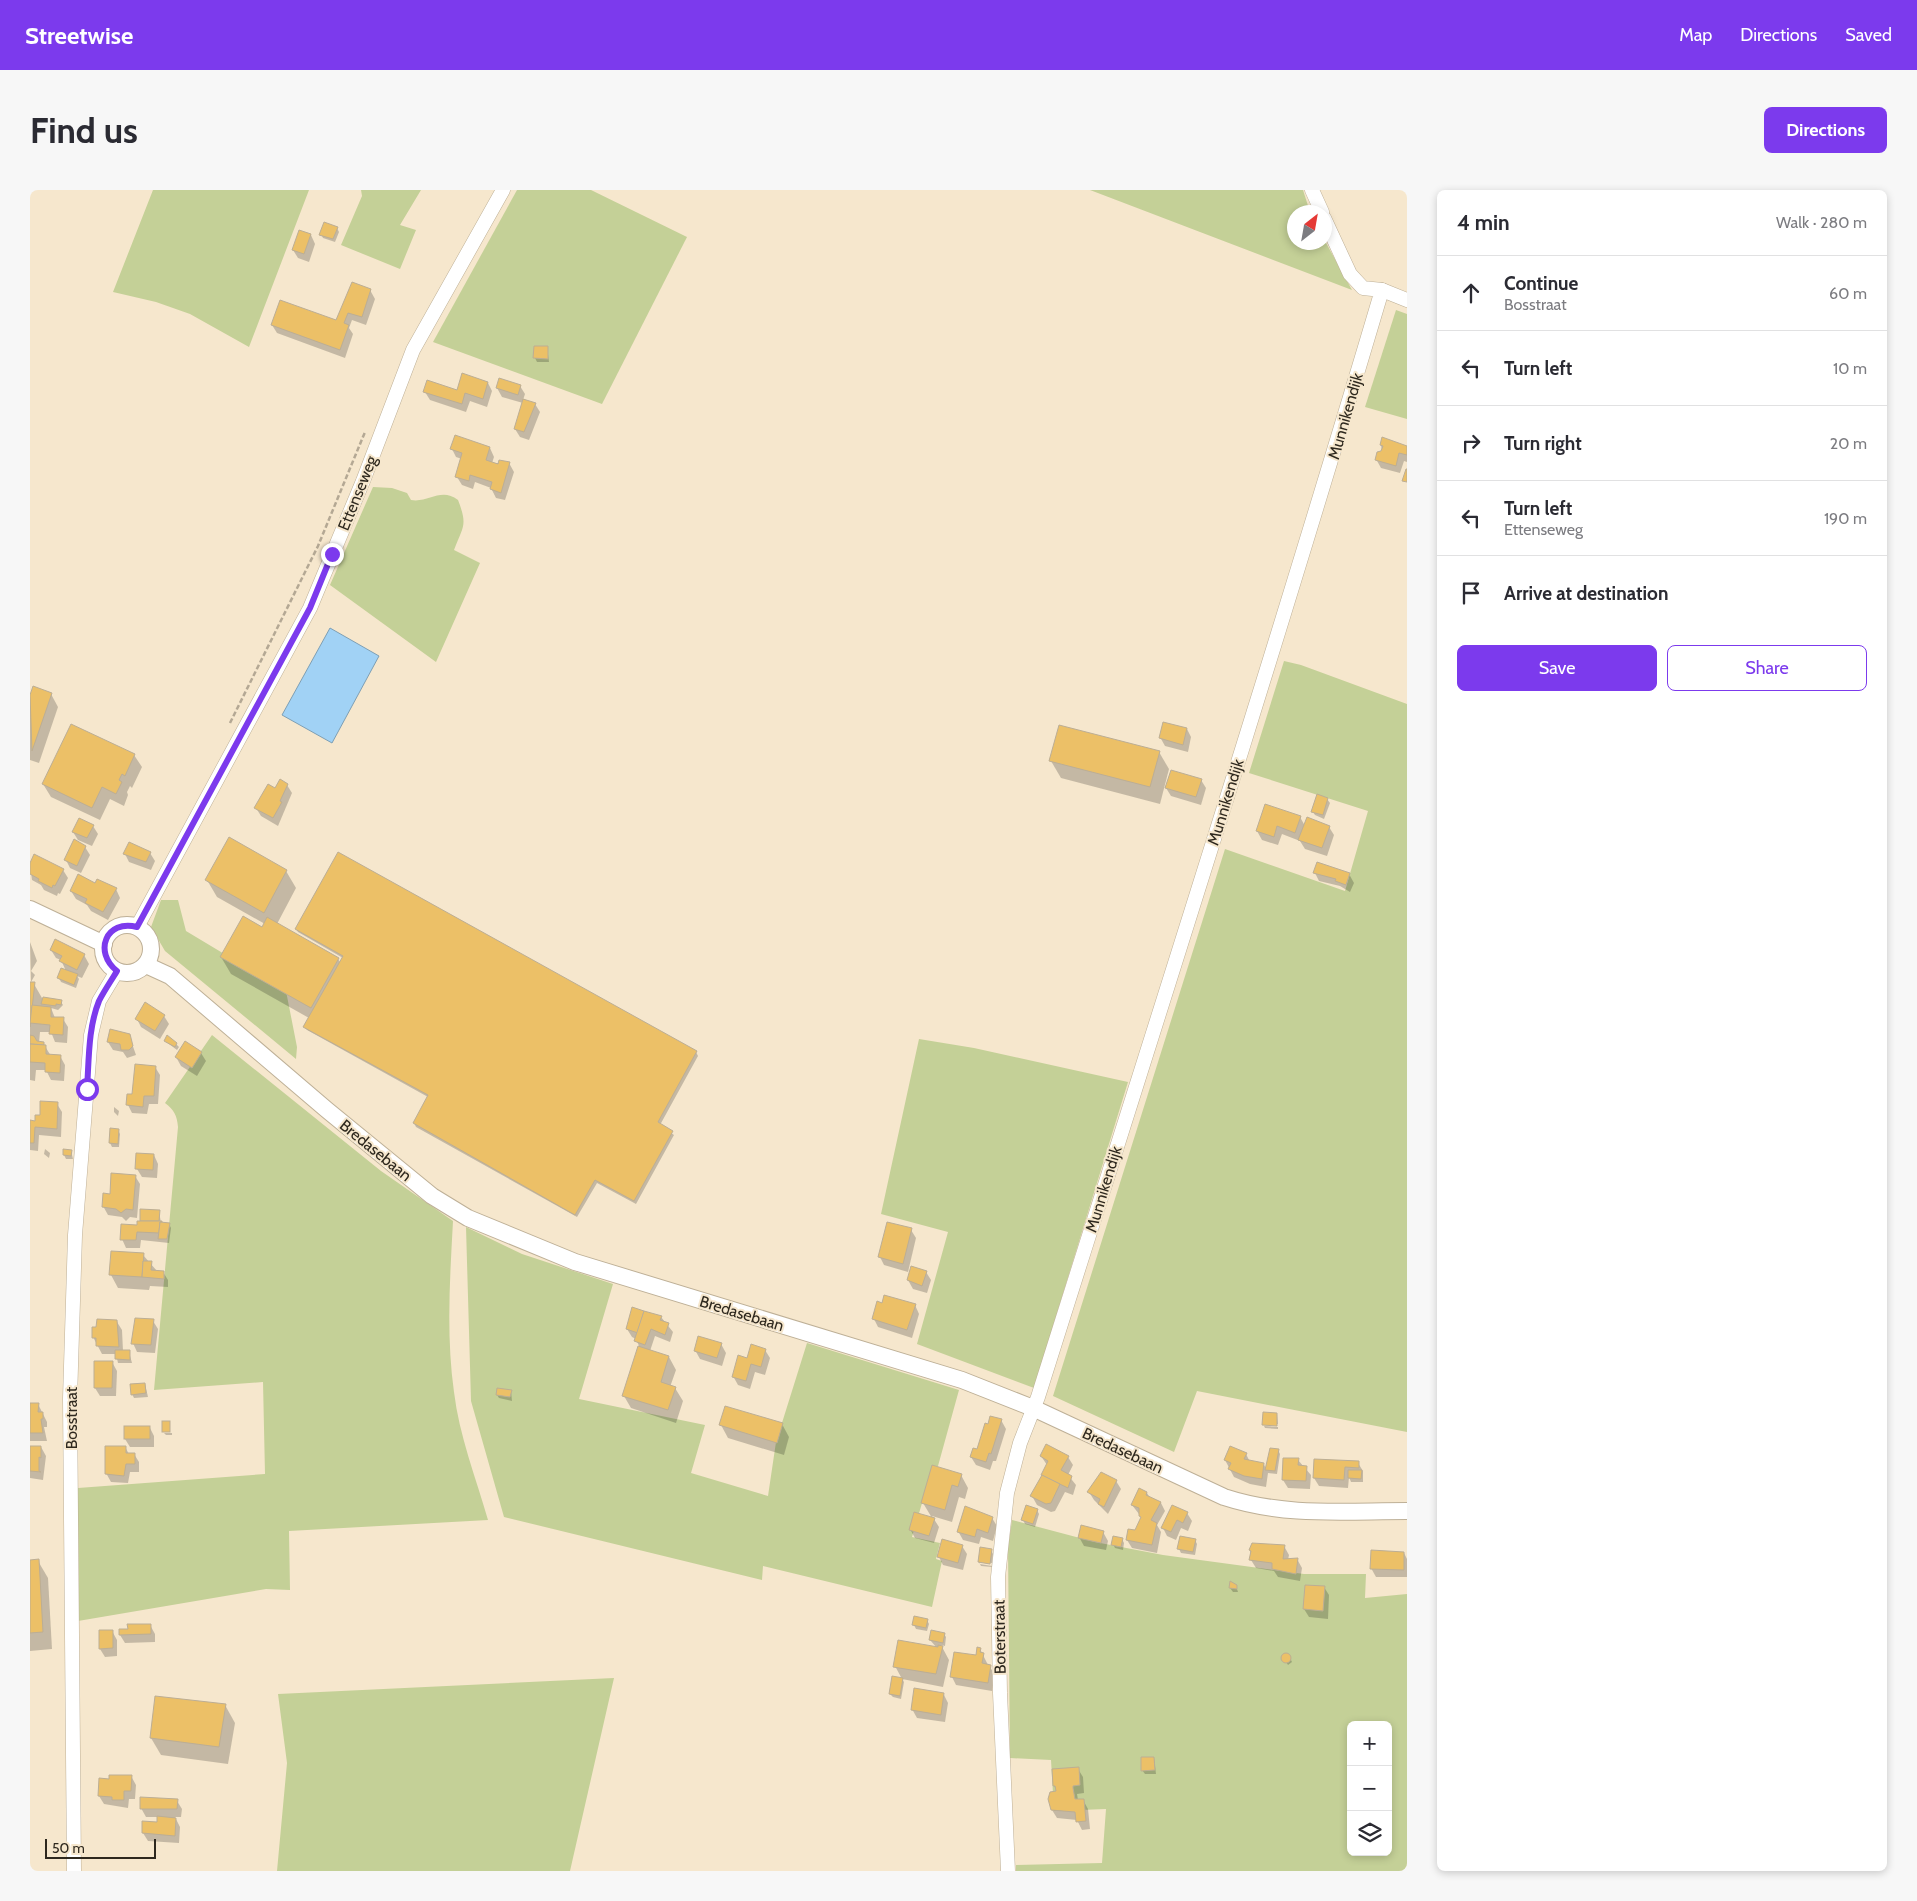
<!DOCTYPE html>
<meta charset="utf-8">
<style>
body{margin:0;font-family:Cabin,sans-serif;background:#f7f7f7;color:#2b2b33}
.controls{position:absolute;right:15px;bottom:15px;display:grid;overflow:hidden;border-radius:8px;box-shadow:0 2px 8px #0003}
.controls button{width:45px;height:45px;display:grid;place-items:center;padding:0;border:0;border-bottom:1px solid #e1e1e2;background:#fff;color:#2b2b33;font:25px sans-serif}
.compass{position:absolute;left:1257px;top:15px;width:45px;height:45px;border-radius:50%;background:#fff;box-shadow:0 2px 8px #0003;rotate:31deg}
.scale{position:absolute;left:15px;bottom:12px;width:111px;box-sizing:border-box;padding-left:5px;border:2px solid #2e281e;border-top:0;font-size:14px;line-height:18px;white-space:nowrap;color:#2e281e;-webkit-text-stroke:4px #f6e7cd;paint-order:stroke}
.stop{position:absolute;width:15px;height:15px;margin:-11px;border:4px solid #7c3aed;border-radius:50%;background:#fff}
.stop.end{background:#7c3aed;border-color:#fff;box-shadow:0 1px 5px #0008}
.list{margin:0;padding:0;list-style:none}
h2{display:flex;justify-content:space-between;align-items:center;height:65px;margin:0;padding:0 20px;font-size:21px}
h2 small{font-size:16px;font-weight:400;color:#7c7c81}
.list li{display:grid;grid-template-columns:32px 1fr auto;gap:15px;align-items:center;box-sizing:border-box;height:75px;padding:0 20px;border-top:1px solid #e1e1e2}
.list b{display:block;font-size:19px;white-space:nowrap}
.list p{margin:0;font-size:16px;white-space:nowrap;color:#7c7c81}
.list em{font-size:16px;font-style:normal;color:#7c7c81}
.actions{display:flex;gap:10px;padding:15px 20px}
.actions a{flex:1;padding:11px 0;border:1px solid #7c3aed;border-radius:8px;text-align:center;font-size:18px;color:#7c3aed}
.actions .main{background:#7c3aed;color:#fff}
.icon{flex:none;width:28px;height:28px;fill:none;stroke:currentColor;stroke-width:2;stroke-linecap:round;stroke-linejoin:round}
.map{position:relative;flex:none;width:1377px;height:1681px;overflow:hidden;border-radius:8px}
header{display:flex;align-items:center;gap:30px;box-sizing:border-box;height:70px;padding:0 25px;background:#7c3aed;color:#fff}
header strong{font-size:24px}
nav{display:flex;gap:28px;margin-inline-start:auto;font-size:18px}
.intro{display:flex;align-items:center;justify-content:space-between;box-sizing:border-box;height:120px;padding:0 30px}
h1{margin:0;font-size:35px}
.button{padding:12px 22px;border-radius:8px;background:#7c3aed;color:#fff;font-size:18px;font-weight:700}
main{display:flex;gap:30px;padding:0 30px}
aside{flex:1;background:#fff;border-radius:8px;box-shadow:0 2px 8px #0003}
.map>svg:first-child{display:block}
.green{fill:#c4d097;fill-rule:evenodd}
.water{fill:#a1d2f5;stroke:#7e9fb4}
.shadow{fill:#0003}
.building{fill:#ecc067;stroke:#bcae95}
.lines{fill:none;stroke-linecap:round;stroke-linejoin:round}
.minor-casing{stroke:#beb097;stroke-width:15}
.tertiary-casing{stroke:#beb097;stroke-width:18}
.path{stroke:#b4a894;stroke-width:2.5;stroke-dasharray:5 2.5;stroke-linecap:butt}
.minor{stroke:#fff;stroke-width:14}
.tertiary{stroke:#fff;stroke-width:16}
.route{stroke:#7c3aed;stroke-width:6}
.labels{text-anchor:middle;stroke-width:4;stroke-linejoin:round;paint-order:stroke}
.street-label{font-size:16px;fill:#2e281e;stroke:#f6e7cd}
</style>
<header>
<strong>Streetwise</strong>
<nav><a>Map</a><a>Directions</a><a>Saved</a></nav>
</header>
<div class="intro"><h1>Find us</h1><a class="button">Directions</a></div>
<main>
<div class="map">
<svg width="1377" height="1681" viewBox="0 0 1377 1681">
<rect width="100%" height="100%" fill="#f6e7cd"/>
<g class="green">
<path d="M 123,0 L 279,0 L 219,157 L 160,124 L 126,112 L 83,102 Z"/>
<path d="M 331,0 L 391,0 L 370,35 L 386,40 L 370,79 L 311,55 L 332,6 Z"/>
<path d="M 487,0 L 561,0 L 657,47 L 572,214 L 403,152 Z"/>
<path d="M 1060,0 L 1273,0 L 1280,22 L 1264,22 L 1264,52 L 1295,51 L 1322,100 Z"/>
<path d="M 1366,120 L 1377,124 L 1377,229 L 1335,217 Z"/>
<path d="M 343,297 L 362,298 L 377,303 L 381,310 C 399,313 411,297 428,310 C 438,336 433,336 424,360 L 450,373 L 406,472 L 300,395 Z"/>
<path d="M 1254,471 L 1271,475 L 1377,514 L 1377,1242 L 1167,1201 L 1144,1262 L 1023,1206 L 1195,659 L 1315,701 L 1338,621 L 1219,583 Z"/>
<path d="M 131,710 L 148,710 L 156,741 L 256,801 L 267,857 L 266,869 L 135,761 L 121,737 Z"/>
<path d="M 182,845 L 351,981 L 423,1031 C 420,1087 416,1145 424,1202 C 429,1245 446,1288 458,1330 L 259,1341 L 260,1400 L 236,1399 L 48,1431 L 48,1298 L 235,1284 L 233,1192 L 124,1200 L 148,937 C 147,925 144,920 135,913 Z"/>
<path d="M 889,849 L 944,858 L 1098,892 L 1004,1198 L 887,1154 L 918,1042 L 851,1024 Z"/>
<path d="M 436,1037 L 492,1064 L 583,1094 L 549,1209 L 675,1235 L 661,1283 L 738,1306 L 746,1252 L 777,1153 L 929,1200 L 908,1276 L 903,1276 L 882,1347 L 910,1353 L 906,1369 L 912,1371 L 902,1417 L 733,1376 L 732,1390 L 474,1327 L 441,1211 Z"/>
<path d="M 982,1330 L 1065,1352 L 1133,1365 L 1274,1384 L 1336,1384 L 1335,1408 L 1377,1404 L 1377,1681 L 986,1681 L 986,1675 L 1072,1673 L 1076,1619 L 1024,1621 L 1021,1570 L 980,1568 L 978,1358 ZM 1321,1535 L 1358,1535 L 1358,1662 L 1321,1662 Z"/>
<path d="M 584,1488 L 540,1681 L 247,1681 L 257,1573 L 248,1504 Z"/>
</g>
<path class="water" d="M 300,438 L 349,466 L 302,553 L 252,525 Z"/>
<g class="shadow">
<path d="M 307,38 L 309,42 L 305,52 L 293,48 L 291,44 Z"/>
<path d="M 270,41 L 281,45 L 285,54 L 279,72 L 268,68 L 263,60 Z"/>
<path d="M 340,100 L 345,109 L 336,135 L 322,130 L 319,138 L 323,144 L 315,168 L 247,143 L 242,135 L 306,132 Z"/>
<path d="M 517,157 L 519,172 L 507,172 L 505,168 Z"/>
<path d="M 470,189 L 490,196 L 495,204 L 493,210 L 505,214 L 510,222 L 499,250 L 490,247 L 485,239 L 493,213 L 472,207 L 467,198 Z"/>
<path d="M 458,193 L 462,201 L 457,217 L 440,211 L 436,222 L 400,210 L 395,202 L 427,202 Z"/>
<path d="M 1351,255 L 1377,258 L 1377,272 L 1374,271 L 1370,283 L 1351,278 L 1346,269 L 1352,262 Z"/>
<path d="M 460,258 L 464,267 L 462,273 L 479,273 L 484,282 L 475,310 L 466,308 L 461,298 L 445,292 L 443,299 L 432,295 L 427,287 L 432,269 L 426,267 L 422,259 Z"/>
<path d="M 4,498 L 21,504 L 28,517 L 9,573 L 0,570 L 0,509 Z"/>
<path d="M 1157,539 L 1161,547 L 1158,562 L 1135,556 L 1130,547 Z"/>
<path d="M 1129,562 L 1139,579 L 1130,614 L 1031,588 L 1021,571 Z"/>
<path d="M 104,565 L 112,577 L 102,598 L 100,596 L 97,602 L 98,605 L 94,616 L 80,609 L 70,630 L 21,607 L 13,594 Z"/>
<path d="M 1171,590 L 1176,598 L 1171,615 L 1141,606 L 1136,598 Z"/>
<path d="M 257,595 L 262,603 L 248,636 L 231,626 L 226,618 Z"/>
<path d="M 1297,609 L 1300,613 L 1294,629 L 1285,625 L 1283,622 Z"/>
<path d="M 1270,627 L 1275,636 L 1299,637 L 1304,645 L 1297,666 L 1275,659 L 1270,651 L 1252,644 L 1248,655 L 1232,650 L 1227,641 Z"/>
<path d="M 63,636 L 68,644 L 62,656 L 48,650 L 43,642 Z"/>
<path d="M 55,657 L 60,665 L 51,683 L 40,678 L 36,670 Z"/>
<path d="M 120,663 L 125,671 L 121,680 L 99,672 L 95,664 Z"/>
<path d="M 0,675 L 33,680 L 38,688 L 30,704 L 28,703 L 27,706 L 14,700 L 11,695 L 2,690 Z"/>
<path d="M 256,681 L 266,698 L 247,734 L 308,769 L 310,772 L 313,768 L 268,742 L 266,739 L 666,862 L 668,866 L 630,935 L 644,945 L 606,1014 L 567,993 L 547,1027 L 386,937 L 384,933 L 398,907 L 277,840 L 275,837 L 279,828 L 201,784 L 191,767 L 232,739 L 235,734 L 187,707 L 177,690 Z"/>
<path d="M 1285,683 L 1319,684 L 1324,693 L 1320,702 L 1310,696 L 1289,691 Z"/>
<path d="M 65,694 L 86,699 L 90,708 L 78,730 L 61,721 L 57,715 L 46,709 L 41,701 Z"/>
<path d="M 0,752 L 7,771 L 1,781 L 5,785 L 1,792 Z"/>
<path d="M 21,760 L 54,765 L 59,774 L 52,788 L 47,786 L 49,789 L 46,798 L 31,792 L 29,788 L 36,781 L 31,770 L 26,768 Z"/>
<path d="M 0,793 L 4,794 L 12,808 L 31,812 L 33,815 L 28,820 L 21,818 L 25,828 L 33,829 L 38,837 L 37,853 L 25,852 L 21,842 L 10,842 L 9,853 L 13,853 L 21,866 L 30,866 L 35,875 L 34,891 L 21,890 L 16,880 L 6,880 L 5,891 L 0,890 Z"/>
<path d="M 116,814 L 134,826 L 139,834 L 130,849 L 111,837 L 107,829 Z"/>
<path d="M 99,845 L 106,865 L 97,868 L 93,862 L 83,860 L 78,852 Z"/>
<path d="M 135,851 L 146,854 L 149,857 L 147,860 Z"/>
<path d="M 171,863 L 176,871 L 167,886 L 151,876 L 146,867 Z"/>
<path d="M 125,877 L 130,885 L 128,914 L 119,914 L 117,924 L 102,923 L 98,915 Z"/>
<path d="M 27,914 L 32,922 L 31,947 L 9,945 L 8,961 L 0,960 L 0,931 L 6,932 Z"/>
<path d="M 84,917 L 89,921 L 88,926 L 84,922 Z"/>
<path d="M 88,940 L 90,944 L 89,957 L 82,957 L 80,953 Z"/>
<path d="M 15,959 L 20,963 L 19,968 L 14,964 Z"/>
<path d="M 41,961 L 43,969 L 36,969 L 34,965 Z"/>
<path d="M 124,965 L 128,974 L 127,988 L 112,987 L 107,979 Z"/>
<path d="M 105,986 L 110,994 L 107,1028 L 100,1027 L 96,1031 L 92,1027 L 78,1025 L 73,1016 L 81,1005 Z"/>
<path d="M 129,1021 L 131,1033 L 139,1034 L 141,1038 L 139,1053 L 111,1050 L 110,1058 L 96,1058 L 92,1049 Z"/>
<path d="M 881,1040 L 886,1048 L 878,1082 L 854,1075 L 850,1067 Z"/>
<path d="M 82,1063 L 113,1065 L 127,1081 L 133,1082 L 138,1090 L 138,1097 L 120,1096 L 119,1100 L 88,1098 L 81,1085 Z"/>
<path d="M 896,1082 L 901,1090 L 897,1103 L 883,1099 L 878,1090 Z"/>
<path d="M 885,1115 L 889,1124 L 882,1148 L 848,1137 L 844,1129 Z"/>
<path d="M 631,1127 L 643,1142 L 640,1152 L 625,1146 L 620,1161 L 639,1167 L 646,1180 L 640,1197 L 645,1198 L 653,1211 L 646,1233 L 601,1218 L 594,1206 L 609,1156 L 606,1149 L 602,1147 L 597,1139 Z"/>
<path d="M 123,1131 L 128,1139 L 125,1163 L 107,1162 L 103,1153 Z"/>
<path d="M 87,1132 L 92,1140 L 93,1161 L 99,1162 L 102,1173 L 88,1173 L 86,1164 L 72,1164 L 63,1147 Z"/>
<path d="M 691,1154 L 696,1163 L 692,1176 L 670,1169 L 665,1160 Z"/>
<path d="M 735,1160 L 740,1168 L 735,1185 L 725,1182 L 720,1199 L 708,1195 L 703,1186 L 718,1170 Z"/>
<path d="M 82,1172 L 87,1181 L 86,1206 L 70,1206 L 65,1198 Z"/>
<path d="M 115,1194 L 118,1207 L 104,1208 L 102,1204 Z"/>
<path d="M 481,1201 L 482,1211 L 469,1208 L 467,1205 Z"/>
<path d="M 0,1214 L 8,1214 L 17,1232 L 17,1237 L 14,1237 L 17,1251 L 0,1251 Z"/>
<path d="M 1234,1223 L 1247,1224 L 1248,1234 L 1233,1235 Z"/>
<path d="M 971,1230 L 976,1239 L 966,1271 L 963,1271 L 960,1280 L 946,1275 L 941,1267 Z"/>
<path d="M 752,1234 L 759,1247 L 754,1265 L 698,1248 L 691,1235 Z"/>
<path d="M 1234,1236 L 1248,1237 L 1248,1239 L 1235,1238 Z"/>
<path d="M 120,1238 L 124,1246 L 124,1257 L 100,1257 L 95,1249 Z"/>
<path d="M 134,1243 L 142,1243 L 142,1245 L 136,1245 Z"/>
<path d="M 0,1257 L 11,1257 L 16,1266 L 13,1290 L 0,1288 Z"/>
<path d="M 95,1257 L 99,1264 L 104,1264 L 109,1272 L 109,1282 L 100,1282 L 98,1293 L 81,1292 L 76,1283 Z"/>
<path d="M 1248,1260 L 1250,1264 L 1247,1284 L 1238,1283 L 1236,1297 L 1220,1294 L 1204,1287 L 1195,1270 L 1216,1264 L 1220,1272 L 1234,1275 L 1237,1280 Z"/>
<path d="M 1011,1266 L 1038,1267 L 1043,1275 L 1038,1285 L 1046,1295 L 1043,1305 L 1035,1302 L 1025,1321 L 1021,1322 L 1007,1315 L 1002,1306 L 1017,1275 Z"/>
<path d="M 1268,1270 L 1281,1285 L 1280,1299 L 1258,1298 L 1253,1290 Z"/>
<path d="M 1285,1270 L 1328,1273 L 1333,1281 L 1333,1292 L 1321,1292 L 1319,1287 L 1318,1298 L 1289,1296 L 1284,1288 Z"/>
<path d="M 931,1285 L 938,1298 L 935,1309 L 929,1307 L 922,1332 L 902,1326 L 909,1337 L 904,1353 L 885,1348 L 880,1339 L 902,1328 L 893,1313 Z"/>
<path d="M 1086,1291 L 1091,1299 L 1078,1324 L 1064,1310 L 1059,1302 Z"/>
<path d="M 1117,1303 L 1120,1308 L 1131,1313 L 1135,1321 L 1127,1335 L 1131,1342 L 1127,1363 L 1102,1358 L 1097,1350 L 1106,1342 L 1112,1328 L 1102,1315 Z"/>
<path d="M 1007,1320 L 1009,1324 L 1005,1337 L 995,1334 L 993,1330 Z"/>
<path d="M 1157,1323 L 1162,1331 L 1158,1341 L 1151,1338 L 1146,1350 L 1137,1346 L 1133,1338 Z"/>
<path d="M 962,1328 L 967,1336 L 963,1351 L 951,1347 L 949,1354 L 933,1350 L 928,1341 Z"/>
<path d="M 1073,1342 L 1078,1351 L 1076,1360 L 1054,1356 L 1049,1347 Z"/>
<path d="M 1092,1349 L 1094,1353 L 1093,1360 L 1085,1358 L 1083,1354 Z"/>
<path d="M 1165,1350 L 1167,1354 L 1165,1365 L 1151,1363 L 1149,1359 Z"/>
<path d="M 932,1356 L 937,1364 L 933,1380 L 913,1375 L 909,1367 Z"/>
<path d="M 1254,1356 L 1259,1365 L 1258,1370 L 1267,1369 L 1272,1378 L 1270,1391 L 1248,1387 L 1244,1381 L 1226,1378 L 1221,1370 L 1220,1360 Z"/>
<path d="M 951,1359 L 961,1360 L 963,1364 L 962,1373 L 950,1372 L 950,1374 L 949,1372 Z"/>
<path d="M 1374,1363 L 1377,1369 L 1377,1387 L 1346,1387 L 1341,1378 Z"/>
<path d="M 0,1371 L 8,1371 L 18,1388 L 22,1459 L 0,1461 Z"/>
<path d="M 950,1374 L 962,1376 L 962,1377 L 951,1376 Z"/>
<path d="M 1206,1396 L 1208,1402 L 1203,1402 L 1200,1398 Z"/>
<path d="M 1294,1397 L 1299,1405 L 1298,1429 L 1279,1427 L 1274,1419 Z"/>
<path d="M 897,1430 L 899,1434 L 897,1441 L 886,1439 L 884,1435 Z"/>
<path d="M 120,1435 L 125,1444 L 125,1452 L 95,1453 L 90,1445 Z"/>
<path d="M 82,1441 L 87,1450 L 87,1466 L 75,1467 L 70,1459 Z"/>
<path d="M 914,1444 L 916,1447 L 915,1456 L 911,1455 L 919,1470 L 913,1497 L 872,1489 L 874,1492 L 871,1509 L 863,1507 L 860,1504 L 872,1489 L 865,1476 L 907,1458 L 900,1450 Z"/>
<path d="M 950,1459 L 958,1475 L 965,1484 L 962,1501 L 926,1495 L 922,1487 L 947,1466 Z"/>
<path d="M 1258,1464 L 1262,1472 L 1258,1475 L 1253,1467 Z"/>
<path d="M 914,1505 L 918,1513 L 915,1532 L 887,1528 L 882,1519 Z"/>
<path d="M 195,1515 L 205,1533 L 198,1574 L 131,1565 L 121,1548 Z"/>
<path d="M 1124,1568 L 1126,1584 L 1115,1584 L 1112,1580 Z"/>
<path d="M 1048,1579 L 1053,1587 L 1054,1603 L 1047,1604 L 1048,1610 L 1053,1610 L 1058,1619 L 1060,1639 L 1052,1640 L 1047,1630 L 1027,1628 L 1022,1620 L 1027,1602 L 1024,1595 Z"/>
<path d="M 101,1586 L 106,1595 L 105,1609 L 99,1609 L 98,1618 L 74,1614 L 69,1606 L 81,1590 Z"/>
<path d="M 147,1611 L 152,1619 L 151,1627 L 145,1627 L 150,1637 L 149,1653 L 118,1651 L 113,1643 L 128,1633 L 128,1627 L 116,1627 L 111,1618 Z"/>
</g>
<g class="building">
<path d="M 294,32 L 308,37 L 303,49 L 289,45 Z"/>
<path d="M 269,40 L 281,44 L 274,64 L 262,60 Z"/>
<path d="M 322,92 L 341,99 L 332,127 L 318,123 L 314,133 L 319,135 L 310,160 L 241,135 L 250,110 L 306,130 Z"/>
<path d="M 504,156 L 518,156 L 518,169 L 503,168 Z"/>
<path d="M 432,183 L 458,192 L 453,209 L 435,203 L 432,214 L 393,202 L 397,190 L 427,200 Z"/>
<path d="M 469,188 L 491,195 L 488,205 L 466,198 Z"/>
<path d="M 493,209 L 506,213 L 494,242 L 484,239 Z"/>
<path d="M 425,245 L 460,257 L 456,270 L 468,274 L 469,270 L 480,272 L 471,303 L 460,299 L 462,292 L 440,285 L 439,291 L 425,287 L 432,263 L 420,259 Z"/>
<path d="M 1352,247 L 1377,256 L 1377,265 L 1369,263 L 1366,276 L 1345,270 L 1347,262 L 1351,261 L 1353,256 L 1350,255 Z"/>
<path d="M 1376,279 L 1377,279 L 1377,292 L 1372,291 Z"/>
<path d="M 3,496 L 22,503 L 2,561 L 0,505 Z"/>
<path d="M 1133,532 L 1157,538 L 1153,555 L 1129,548 Z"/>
<path d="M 41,534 L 105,564 L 95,586 L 92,584 L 89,590 L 92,592 L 86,604 L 72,597 L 62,618 L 12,594 Z"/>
<path d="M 1029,535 L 1130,561 L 1120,597 L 1019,571 Z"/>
<path d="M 1141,580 L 1172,589 L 1166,607 L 1135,598 Z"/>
<path d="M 250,589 L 258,594 L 250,611 L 252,612 L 243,628 L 224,618 L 238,594 L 245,598 Z"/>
<path d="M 1287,604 L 1298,608 L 1293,625 L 1281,622 Z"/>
<path d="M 1235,614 L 1271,626 L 1265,643 L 1247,636 L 1244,647 L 1226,641 Z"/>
<path d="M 1277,627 L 1300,636 L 1292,658 L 1268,650 Z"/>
<path d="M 49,628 L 64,635 L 57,648 L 42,642 Z"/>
<path d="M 199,647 L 257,680 L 234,723 L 175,690 Z"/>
<path d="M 44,649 L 56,656 L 47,676 L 34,670 Z"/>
<path d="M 99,652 L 121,662 L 116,672 L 93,664 Z"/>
<path d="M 308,662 L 667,861 L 628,932 L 643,941 L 604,1011 L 565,990 L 545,1025 L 383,933 L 398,905 L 273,837 L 313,766 L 265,739 Z"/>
<path d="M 4,664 L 34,679 L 25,696 L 23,695 L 22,698 L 8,691 L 9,689 L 0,684 L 0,673 Z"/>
<path d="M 1287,672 L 1320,683 L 1316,695 L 1305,691 L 1306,689 L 1283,683 Z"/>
<path d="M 48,684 L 65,693 L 67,689 L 87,698 L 73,722 L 55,713 L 57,709 L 40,701 Z"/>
<path d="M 213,726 L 232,737 L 237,727 L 309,768 L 281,818 L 190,767 Z"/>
<path d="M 25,749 L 55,764 L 47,780 L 29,771 L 32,766 L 20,760 Z"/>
<path d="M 31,778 L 48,784 L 44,795 L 27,788 Z"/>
<path d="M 0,792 L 5,792 L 0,837 Z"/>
<path d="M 13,807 L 32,810 L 31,815 L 26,814 L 26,816 L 11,814 Z"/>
<path d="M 115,812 L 135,825 L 125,841 L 105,829 Z"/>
<path d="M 2,815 L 21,817 L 21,827 L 34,827 L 33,845 L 19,844 L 20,835 L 0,833 Z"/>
<path d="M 80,839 L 100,844 L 103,856 L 99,860 L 91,860 L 90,854 L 77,852 Z"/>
<path d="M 0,845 L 4,846 L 7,851 L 14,852 L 14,855 L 0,854 Z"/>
<path d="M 137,845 L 147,853 L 145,857 L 134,851 Z"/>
<path d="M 155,851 L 172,862 L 162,878 L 145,867 Z"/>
<path d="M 0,854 L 16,855 L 16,864 L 31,865 L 30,883 L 15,882 L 15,873 L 0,872 Z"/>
<path d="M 105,874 L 126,876 L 124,906 L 114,906 L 113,917 L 96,915 L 97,904 L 102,904 Z"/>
<path d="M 10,911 L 28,912 L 27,939 L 5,937 L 4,953 L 0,953 L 0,930 L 5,931 L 5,925 L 10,925 Z"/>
<path d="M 80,938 L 89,939 L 88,954 L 79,953 Z"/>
<path d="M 33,959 L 42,960 L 41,966 L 33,965 Z"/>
<path d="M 106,963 L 124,964 L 123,980 L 105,979 Z"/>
<path d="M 81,983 L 106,985 L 103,1020 L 96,1019 L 91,1023 L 86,1019 L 72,1017 L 73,1003 L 80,1004 Z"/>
<path d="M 110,1019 L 130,1020 L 129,1031 L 110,1031 Z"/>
<path d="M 107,1031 L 132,1031 L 132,1032 L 130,1032 L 129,1043 L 107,1042 L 106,1050 L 90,1050 L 91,1034 L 107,1035 Z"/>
<path d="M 130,1032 L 140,1033 L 137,1049 L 128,1049 Z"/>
<path d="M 857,1032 L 882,1038 L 873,1074 L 848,1067 Z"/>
<path d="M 81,1061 L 114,1063 L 112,1087 L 79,1085 Z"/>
<path d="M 113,1071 L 122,1071 L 121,1080 L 134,1081 L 134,1089 L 112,1087 Z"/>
<path d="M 881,1076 L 897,1081 L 892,1096 L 877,1090 Z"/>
<path d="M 854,1105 L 886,1114 L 877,1140 L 842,1129 L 847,1111 L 852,1113 Z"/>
<path d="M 602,1117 L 614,1121 L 608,1143 L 596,1139 Z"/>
<path d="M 614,1121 L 632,1126 L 630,1130 L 639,1133 L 635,1145 L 621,1139 L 615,1155 L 604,1151 Z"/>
<path d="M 105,1128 L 124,1129 L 121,1155 L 101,1154 Z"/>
<path d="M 67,1129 L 87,1130 L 89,1157 L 66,1156 L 66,1148 L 62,1148 L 62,1137 L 66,1137 Z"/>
<path d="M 668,1146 L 692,1153 L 687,1168 L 664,1161 Z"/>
<path d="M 721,1154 L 736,1159 L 731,1177 L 721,1174 L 716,1191 L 702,1187 L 708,1165 L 717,1168 Z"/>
<path d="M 608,1156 L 639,1166 L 631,1192 L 646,1197 L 638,1220 L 592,1206 Z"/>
<path d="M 85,1160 L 100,1160 L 100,1170 L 85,1169 Z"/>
<path d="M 64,1171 L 83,1171 L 82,1198 L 64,1198 Z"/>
<path d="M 115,1193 L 116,1203 L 101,1205 L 100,1194 Z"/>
<path d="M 467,1198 L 482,1200 L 480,1207 L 466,1205 Z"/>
<path d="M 0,1213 L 9,1213 L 8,1222 L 13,1222 L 13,1229 L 11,1229 L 13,1243 L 0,1243 Z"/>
<path d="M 695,1216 L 753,1233 L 747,1253 L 689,1235 Z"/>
<path d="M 1233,1222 L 1247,1223 L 1247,1236 L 1232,1235 Z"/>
<path d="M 960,1226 L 972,1229 L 961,1264 L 959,1263 L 956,1272 L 940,1267 L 943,1258 L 947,1259 L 955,1233 L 958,1234 Z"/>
<rect x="132" y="1231" width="8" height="11"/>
<rect x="94" y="1236" width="26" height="13"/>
<path d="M 1016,1254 L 1039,1266 L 1031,1280 L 1042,1286 L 1038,1298 L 1011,1285 L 1018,1271 L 1010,1266 Z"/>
<path d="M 0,1256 L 11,1256 L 11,1268 L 9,1267 L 9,1281 L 11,1282 L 0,1281 Z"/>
<path d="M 75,1256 L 96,1256 L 96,1263 L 105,1263 L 105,1274 L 96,1274 L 94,1286 L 75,1284 Z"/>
<path d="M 1200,1256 L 1217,1263 L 1214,1269 L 1234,1273 L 1232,1289 L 1214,1286 L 1198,1279 L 1201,1273 L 1194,1270 Z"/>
<path d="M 1240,1258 L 1249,1259 L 1245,1281 L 1235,1280 Z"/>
<path d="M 1253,1268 L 1269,1268 L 1268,1275 L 1277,1276 L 1276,1291 L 1252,1290 Z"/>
<path d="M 1284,1269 L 1329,1271 L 1329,1278 L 1315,1277 L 1314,1290 L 1283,1288 Z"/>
<path d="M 902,1275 L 932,1284 L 928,1297 L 922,1295 L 915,1320 L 891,1313 Z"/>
<path d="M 1318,1280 L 1332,1280 L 1331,1289 L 1318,1288 Z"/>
<path d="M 1071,1282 L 1087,1290 L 1074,1317 L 1068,1314 L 1070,1309 L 1057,1302 Z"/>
<path d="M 1012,1285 L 1030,1294 L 1021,1313 L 1016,1314 L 1000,1306 Z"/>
<path d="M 1109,1298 L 1117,1302 L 1116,1305 L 1131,1312 L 1121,1330 L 1127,1333 L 1122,1355 L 1096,1350 L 1098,1339 L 1105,1340 L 1111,1327 L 1109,1326 L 1109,1318 L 1101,1315 Z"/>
<path d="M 996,1315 L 1008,1319 L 1003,1334 L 991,1330 Z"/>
<path d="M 1142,1315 L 1158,1322 L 1153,1333 L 1147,1330 L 1141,1342 L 1131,1338 Z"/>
<path d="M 935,1316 L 963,1327 L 958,1343 L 947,1339 L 945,1347 L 927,1342 Z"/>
<path d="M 884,1322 L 905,1328 L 899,1346 L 879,1340 Z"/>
<path d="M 1051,1335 L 1074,1341 L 1071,1353 L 1048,1348 Z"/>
<path d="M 1083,1346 L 1093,1348 L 1091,1357 L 1081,1355 Z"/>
<path d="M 1150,1346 L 1166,1349 L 1163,1362 L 1147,1359 Z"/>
<path d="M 912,1349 L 933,1355 L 928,1373 L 907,1367 Z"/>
<path d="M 1222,1353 L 1255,1355 L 1253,1369 L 1268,1368 L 1266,1384 L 1242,1379 L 1242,1373 L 1219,1370 L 1221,1361 L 1219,1360 Z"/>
<path d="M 950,1357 L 962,1359 L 960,1374 L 948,1372 Z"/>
<path d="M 1341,1360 L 1374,1362 L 1374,1380 L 1340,1379 Z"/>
<path d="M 9,1369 L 13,1442 L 0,1443 L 0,1370 Z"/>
<path d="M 1200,1391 L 1207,1395 L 1207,1399 L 1199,1398 Z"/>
<path d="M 1275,1395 L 1295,1396 L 1293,1421 L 1273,1419 Z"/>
<path d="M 884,1426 L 898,1429 L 896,1438 L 882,1435 Z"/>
<path d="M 97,1434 L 121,1434 L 121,1444 L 89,1445 L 89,1439 L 98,1439 Z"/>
<path d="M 69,1440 L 83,1440 L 83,1458 L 69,1459 Z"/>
<path d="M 901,1440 L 915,1443 L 913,1453 L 899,1450 Z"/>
<path d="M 868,1450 L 908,1457 L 908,1455 L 913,1456 L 906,1484 L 863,1477 Z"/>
<path d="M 947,1457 L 951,1458 L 950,1462 L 954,1463 L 952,1473 L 961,1475 L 958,1493 L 920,1487 L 924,1462 L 946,1465 Z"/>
<circle cx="1256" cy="1468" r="5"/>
<path d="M 862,1486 L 873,1488 L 870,1506 L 859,1504 Z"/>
<path d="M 884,1498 L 914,1503 L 911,1525 L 881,1520 Z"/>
<path d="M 125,1506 L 196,1514 L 189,1557 L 120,1548 Z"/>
<path d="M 1111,1567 L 1124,1567 L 1125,1580 L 1111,1581 Z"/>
<path d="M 1049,1577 L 1050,1595 L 1043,1596 L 1043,1598 L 1045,1609 L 1054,1609 L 1056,1631 L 1046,1632 L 1045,1622 L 1021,1620 L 1018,1609 L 1020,1602 L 1026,1601 L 1025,1596 L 1023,1596 L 1022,1579 Z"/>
<path d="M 79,1585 L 102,1585 L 101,1601 L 94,1601 L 94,1610 L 82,1610 L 82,1607 L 68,1606 L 69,1588 L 79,1589 Z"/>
<path d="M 110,1607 L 148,1609 L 147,1619 L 110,1619 Z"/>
<path d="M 127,1626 L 146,1628 L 145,1646 L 112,1643 L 112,1631 L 127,1632 Z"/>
</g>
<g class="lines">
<g class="minor-casing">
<g id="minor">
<path d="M 1282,0 L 1292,22"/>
<path d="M 1352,100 L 1377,110"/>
<path d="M 107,737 L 280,418 L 333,291 L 383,160 L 473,0"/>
<path d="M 44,1681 L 40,1209 L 45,1045 L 61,845 L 69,811 L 87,781"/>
<path d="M 978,1681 L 970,1503 L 968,1387 L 977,1303 L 990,1253 L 1008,1207 C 1124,839 1242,471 1352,100 L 1333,98 L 1320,84 L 1294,28"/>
</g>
</g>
<g class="tertiary-casing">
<g id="tertiary">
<path d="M 0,719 L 74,754"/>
<circle cx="97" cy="759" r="24"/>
<path d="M 116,775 L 140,786 L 297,920 L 402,1006 L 438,1028 L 545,1072 L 932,1190 L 1003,1218 L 1194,1307 C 1255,1327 1314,1321 1377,1321"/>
</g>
</g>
<path class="path" d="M 200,533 L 288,356 L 335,242"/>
<use href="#minor" class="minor"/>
<use href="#tertiary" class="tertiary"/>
</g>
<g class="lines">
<path class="route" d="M 57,899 C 59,870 58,838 69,811 C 74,801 81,791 87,781 C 63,762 76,729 107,737 L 280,418 L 302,364"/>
</g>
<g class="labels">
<g class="street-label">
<text transform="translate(1315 226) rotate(-74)" y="6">Munnikendijk</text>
<text transform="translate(327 303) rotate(-68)" y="6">Ettenseweg</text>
<text transform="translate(1195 612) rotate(-73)" y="6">Munnikendijk</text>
<text transform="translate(346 960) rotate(39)" y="6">Bredasebaan</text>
<text transform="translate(1073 999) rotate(-73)" y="6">Munnikendijk</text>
<text transform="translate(712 1123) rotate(17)" y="6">Bredasebaan</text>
<text transform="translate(41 1228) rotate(-90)" y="6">Bosstraat</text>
<text transform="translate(1093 1260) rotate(25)" y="6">Bredasebaan</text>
<text transform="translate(969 1447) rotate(-91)" y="6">Boterstraat</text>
</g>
</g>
</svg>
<div class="controls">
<button>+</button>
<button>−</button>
<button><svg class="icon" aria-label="layers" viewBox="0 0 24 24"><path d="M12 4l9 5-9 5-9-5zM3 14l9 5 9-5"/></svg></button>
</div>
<svg class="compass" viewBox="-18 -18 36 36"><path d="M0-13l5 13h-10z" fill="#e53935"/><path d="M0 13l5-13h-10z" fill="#7c7c81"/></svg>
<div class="scale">50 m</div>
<div class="stop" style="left:57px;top:899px"></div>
<div class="stop end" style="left:302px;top:364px"></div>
</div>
<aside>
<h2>4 min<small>Walk · 280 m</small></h2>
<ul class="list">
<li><svg class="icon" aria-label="ahead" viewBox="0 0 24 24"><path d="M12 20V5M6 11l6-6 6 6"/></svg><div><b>Continue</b><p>Bosstraat</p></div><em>60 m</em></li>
<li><svg class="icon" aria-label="left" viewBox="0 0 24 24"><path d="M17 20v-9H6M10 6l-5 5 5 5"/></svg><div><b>Turn left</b></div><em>10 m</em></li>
<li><svg class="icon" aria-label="right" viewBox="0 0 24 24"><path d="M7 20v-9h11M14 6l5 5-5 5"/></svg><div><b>Turn right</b></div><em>20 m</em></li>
<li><svg class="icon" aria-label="left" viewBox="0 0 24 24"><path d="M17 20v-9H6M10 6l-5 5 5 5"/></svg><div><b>Turn left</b><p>Ettenseweg</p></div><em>190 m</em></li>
<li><svg class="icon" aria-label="arrive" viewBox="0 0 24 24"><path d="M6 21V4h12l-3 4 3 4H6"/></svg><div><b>Arrive at destination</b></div></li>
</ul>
<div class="actions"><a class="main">Save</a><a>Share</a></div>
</aside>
</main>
